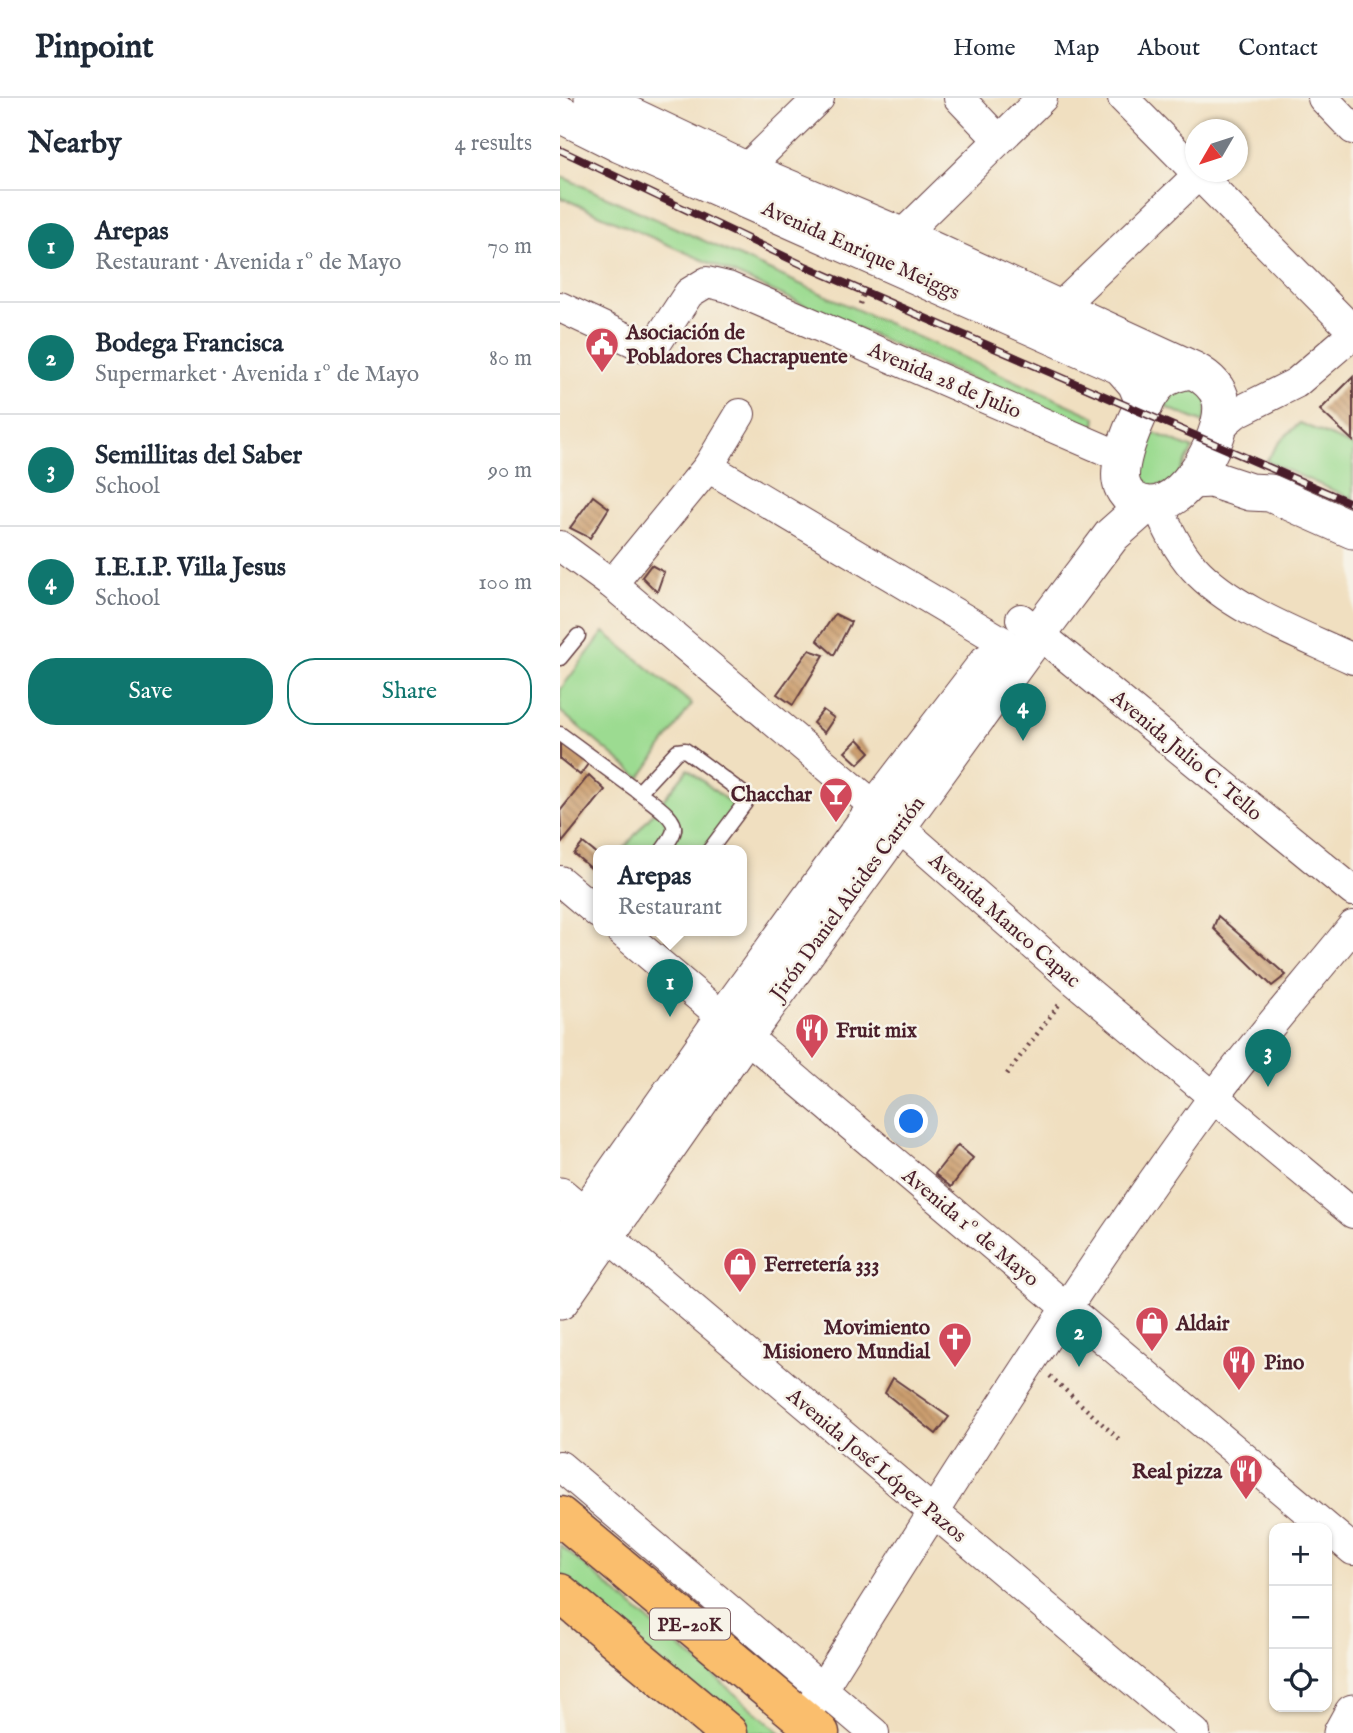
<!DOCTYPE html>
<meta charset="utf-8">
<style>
body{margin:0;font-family:"IM FELL English",serif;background:#f6f6f7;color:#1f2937}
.controls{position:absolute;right:21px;bottom:21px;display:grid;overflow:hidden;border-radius:14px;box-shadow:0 2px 5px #0004}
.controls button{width:63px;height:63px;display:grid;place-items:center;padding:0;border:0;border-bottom:2px solid #e0e1e3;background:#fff;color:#1f2937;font:35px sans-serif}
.compass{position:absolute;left:625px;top:21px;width:63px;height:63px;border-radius:50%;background:#fff;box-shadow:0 2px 5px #0004;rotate:231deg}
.you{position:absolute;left:352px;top:1024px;width:24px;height:24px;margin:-18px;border:5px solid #fff;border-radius:50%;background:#1a73e8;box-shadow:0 0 0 10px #1a73e833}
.badge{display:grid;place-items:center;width:46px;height:46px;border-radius:50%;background:#0f766e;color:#fff;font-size:23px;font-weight:700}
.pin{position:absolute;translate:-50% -58px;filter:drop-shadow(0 2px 4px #0008)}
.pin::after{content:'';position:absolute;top:37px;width:24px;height:21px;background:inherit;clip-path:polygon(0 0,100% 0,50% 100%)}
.popup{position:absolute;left:33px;top:747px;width:154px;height:91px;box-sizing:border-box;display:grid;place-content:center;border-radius:14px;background:#fff;filter:drop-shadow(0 2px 5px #0005);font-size:23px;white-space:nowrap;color:#747a83}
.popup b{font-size:26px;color:#1f2937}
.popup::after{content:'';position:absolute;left:50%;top:100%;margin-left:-14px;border:14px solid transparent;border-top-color:#fff}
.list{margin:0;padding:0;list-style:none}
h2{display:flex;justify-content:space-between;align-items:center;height:91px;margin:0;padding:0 28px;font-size:30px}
h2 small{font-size:23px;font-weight:400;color:#747a83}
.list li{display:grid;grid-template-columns:46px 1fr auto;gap:21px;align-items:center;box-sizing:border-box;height:112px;padding:0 28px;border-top:2px solid #e0e1e3}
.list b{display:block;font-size:26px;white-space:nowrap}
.list p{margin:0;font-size:23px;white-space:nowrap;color:#747a83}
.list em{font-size:23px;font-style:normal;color:#747a83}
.actions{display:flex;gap:14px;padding:21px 28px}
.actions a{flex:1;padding:16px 0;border:2px solid #0f766e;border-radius:28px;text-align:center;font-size:24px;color:#0f766e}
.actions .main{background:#0f766e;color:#fff}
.icon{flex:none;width:38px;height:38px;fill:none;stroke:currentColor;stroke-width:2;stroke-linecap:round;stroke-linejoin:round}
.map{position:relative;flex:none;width:793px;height:1635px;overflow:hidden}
header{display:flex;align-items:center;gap:42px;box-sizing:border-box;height:98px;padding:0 35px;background:#fff;border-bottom:2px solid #e0e1e3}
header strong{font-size:33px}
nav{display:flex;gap:38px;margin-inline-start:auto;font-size:24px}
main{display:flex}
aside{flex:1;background:#fff}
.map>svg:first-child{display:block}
.grass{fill:#9cdb91;stroke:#737d5e;stroke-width:2}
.building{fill:url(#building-back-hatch)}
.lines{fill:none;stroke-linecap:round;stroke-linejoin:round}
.service-casing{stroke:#633c41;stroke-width:17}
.minor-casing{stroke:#633c41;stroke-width:32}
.tertiary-casing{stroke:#633c41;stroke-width:39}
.trunk-casing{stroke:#633c41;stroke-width:41}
.path{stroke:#633c41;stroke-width:4.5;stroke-dasharray:2 5;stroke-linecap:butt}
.service{stroke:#fff;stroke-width:14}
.minor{stroke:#fff;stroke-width:30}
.tertiary{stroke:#fff;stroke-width:37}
.trunk{stroke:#fabe6d;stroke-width:38}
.rail-casing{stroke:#4a1f2b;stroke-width:8}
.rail{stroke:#f7f3e8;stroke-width:5;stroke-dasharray:16;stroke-linecap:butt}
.labels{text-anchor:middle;stroke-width:5;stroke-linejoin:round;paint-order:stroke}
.shield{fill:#f7f3e8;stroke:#7e5f64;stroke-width:2}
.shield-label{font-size:19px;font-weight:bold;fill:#4a1f2b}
.street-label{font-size:21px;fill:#4a1f2b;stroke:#f7f3e8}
.poi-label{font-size:21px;font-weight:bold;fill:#4a1f2b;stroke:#f7f3e8;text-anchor:start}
</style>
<header>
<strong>Pinpoint</strong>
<nav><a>Home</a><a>Map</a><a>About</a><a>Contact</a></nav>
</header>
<main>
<aside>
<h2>Nearby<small>4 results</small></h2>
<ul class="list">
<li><span class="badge">1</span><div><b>Arepas</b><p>Restaurant · Avenida 1º de Mayo</p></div><em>70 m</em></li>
<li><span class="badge">2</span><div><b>Bodega Francisca</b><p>Supermarket · Avenida 1º de Mayo</p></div><em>80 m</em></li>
<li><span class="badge">3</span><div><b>Semillitas del Saber</b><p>School</p></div><em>90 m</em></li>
<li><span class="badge">4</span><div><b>I.E.I.P. Villa Jesus</b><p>School</p></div><em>100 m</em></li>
</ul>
<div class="actions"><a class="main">Save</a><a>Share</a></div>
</aside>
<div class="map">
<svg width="793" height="1635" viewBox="0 0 793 1635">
<defs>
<pattern id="building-back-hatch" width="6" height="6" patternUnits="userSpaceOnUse" patternTransform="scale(1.75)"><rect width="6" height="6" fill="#cc9f70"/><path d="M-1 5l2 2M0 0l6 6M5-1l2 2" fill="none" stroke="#a8815c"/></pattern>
</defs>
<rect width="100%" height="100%" fill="#f7f3e8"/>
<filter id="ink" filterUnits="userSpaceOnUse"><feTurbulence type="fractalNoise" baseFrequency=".0143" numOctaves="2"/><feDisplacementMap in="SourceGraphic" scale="14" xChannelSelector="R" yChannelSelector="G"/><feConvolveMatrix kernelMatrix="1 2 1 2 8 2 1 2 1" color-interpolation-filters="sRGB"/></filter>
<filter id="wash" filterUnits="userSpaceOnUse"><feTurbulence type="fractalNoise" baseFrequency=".00686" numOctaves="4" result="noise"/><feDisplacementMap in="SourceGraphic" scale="28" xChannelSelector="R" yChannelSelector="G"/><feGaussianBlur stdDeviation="1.57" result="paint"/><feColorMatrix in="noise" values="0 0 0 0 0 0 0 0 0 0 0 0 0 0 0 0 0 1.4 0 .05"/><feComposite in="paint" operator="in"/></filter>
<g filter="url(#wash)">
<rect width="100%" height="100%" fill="#f0dfc0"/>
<g class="grass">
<path d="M 0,78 L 536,319 L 535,327 L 530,333 L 0,99 Z"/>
<path d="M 615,289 L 650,291 L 644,325 L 605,309 Z"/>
<path d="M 740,325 L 793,348 L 793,401 L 706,363 L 722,341 Z"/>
<path d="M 587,332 L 633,351 L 613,386 C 607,386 596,389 590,388 C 567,381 583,348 587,332 Z"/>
<path d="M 44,534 L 132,606 L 80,680 L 0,613 L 0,592 Z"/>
<path d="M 128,671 L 176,710 L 142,753 L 62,753 Z"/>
<path d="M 0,1447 L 221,1635 L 183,1635 L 0,1481 Z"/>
</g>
<g id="blocks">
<g class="building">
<path d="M 793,279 L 793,343 L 760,312 Z"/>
<path d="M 33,398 L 49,410 L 30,440 L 10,430 Z"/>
<path d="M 91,467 L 104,474 L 97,494 L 82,479 Z"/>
<path d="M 275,516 L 291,524 L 274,557 L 257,542 Z"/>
<path d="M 249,552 L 264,557 L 233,607 L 217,596 Z"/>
<path d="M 263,612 L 274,620 L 264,635 L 253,625 Z"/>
<path d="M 298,641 L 310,654 L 298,666 L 285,654 Z"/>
<path d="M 0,644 L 28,666 L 20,677 L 0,661 Z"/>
<path d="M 29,677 L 45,692 L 2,745 L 0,713 Z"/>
<path d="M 23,745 L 38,757 L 38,776 L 14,756 Z"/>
<path d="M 658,818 L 726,877 L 712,888 L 653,830 Z"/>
<path d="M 398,1047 L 413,1060 L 391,1089 L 375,1076 Z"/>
<path d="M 333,1280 L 389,1319 L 376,1336 L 325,1295 Z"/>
</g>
</g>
</g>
<g filter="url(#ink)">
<use href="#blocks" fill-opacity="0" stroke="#633c41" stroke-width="2"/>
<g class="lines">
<g class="service-casing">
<g id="service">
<path d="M 0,560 L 18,538"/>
<path d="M 0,636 L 79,694 L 117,653 L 125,652 L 184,696 L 185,705 L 149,753"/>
<path d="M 79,694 C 88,702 117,719 114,732 C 113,739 106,747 102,753"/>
</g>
</g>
<g class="minor-casing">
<g id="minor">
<path d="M 399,0 L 439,42"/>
<path d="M 563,0 L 793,233"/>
<path d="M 763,0 L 793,31"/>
<path d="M 185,72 L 259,0"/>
<path d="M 341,138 L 482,0"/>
<path d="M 0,209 L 85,249 L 95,247 L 129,195 L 147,184 L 168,189 L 564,360"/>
<path d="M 499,210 L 638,77"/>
<path d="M 658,330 L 676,315 L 736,285 L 793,236"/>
<path d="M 148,369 L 443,544"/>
<path d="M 596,405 C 607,429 617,451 634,470 C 672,512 742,537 793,561"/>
<path d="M 0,448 L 52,486 L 339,729 L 516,884 L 793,1115"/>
<path d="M 52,486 L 148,369 L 180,316"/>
<path d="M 461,521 L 793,793"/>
<path d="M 0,783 L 38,815"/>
<path d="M 61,833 L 793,1452"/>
<path d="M 46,1137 L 635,1635"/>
<path d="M 0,1368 L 314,1635"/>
<path d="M 243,1621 C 375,1411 506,1200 653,1000 C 697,941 747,885 793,828"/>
</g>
</g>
<g class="tertiary-casing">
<g id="tertiary">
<path d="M 33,0 L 185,72 L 341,138 L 633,272 C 646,279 658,288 661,303 C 668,338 614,432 572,401 C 567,397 562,390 561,383 C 557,360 582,301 599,285 C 609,276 621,273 633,272"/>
<path d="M 0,16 L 60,46 L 561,268 L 576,285 L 585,306"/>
<path d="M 632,382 L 651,381 L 690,394 L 710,395 L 793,432"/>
<path d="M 0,1098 L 43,1134"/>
<path d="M 0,1153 L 164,920 L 316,710 L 427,565"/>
<path d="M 0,1203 L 185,938 L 479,534 L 552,437 L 586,407"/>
<path d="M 782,1635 L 793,1615"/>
</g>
</g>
<g class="trunk-casing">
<g id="trunk">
<path d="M 0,1418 L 260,1635"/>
<path d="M 0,1495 L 168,1635"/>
</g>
</g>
<g class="path">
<path d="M 300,206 L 307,187"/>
<path d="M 447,976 L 501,904"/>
<path d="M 490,1278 L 562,1344"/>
</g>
<use href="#service" class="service"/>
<use href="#minor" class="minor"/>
<use href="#tertiary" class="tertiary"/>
<use href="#trunk" class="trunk"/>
<g class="rail-casing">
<path id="rail" d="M 0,52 L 243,167 L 793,406"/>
</g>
<use href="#rail" class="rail"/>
</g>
</g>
<defs>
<g id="civic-pin" transform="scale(1.75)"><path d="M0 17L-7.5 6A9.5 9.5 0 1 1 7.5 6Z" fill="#d1495b" stroke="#f7f3e8"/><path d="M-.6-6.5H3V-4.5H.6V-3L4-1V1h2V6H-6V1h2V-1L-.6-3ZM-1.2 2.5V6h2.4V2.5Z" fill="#fff"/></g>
<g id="bar-pin" transform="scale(1.75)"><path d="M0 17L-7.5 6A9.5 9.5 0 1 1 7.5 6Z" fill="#d1495b" stroke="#f7f3e8"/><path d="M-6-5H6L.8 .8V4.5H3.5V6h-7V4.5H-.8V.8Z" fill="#fff"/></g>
<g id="restaurant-pin" transform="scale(1.75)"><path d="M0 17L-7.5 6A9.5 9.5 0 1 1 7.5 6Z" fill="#d1495b" stroke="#f7f3e8"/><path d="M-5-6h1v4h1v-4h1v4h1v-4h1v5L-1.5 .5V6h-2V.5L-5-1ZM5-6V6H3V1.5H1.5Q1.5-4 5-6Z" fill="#fff"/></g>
<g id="shop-pin" transform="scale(1.75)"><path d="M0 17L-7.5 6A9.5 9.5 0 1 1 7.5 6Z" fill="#d1495b" stroke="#f7f3e8"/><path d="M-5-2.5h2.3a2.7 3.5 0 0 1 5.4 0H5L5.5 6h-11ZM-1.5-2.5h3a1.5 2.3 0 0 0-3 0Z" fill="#fff"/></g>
<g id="church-pin" transform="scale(1.75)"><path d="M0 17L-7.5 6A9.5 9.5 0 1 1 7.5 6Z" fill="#d1495b" stroke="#f7f3e8"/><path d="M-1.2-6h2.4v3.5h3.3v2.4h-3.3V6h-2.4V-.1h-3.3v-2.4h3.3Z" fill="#fff"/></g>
</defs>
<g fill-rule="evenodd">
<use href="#civic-pin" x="42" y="246"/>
<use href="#bar-pin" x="276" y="696"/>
<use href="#restaurant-pin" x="252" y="932"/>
<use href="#shop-pin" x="180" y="1166"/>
<use href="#shop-pin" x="592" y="1225"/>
<use href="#church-pin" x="395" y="1241"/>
<use href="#restaurant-pin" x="679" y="1264"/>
<use href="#restaurant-pin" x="686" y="1373"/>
</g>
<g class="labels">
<rect class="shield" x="90" y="1510.5" width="80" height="31" rx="5"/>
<g class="shield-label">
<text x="130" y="1533">PE-20K</text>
</g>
<g class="street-label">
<text transform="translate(301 152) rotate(24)" y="7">Avenida Enrique Meiggs</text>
<text transform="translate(385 282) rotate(23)" y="7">Avenida 28 de Julio</text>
<text transform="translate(627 657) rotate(40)" y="7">Avenida Julio C. Tello</text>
<text transform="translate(287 800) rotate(-54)" y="7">Jirón Daniel Alcides Carrión</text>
<text transform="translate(445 822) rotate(41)" y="7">Avenida Manco Capac</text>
<text transform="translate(411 1129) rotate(40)" y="7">Avenida 1º de Mayo</text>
<text transform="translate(317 1367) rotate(40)" y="7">Avenida José López Pazos</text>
</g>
<g class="poi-label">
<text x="66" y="241">Asociación de<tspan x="66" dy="24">Pobladores Chacrapuente</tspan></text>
<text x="252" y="703" text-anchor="end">Chacchar</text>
<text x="276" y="939">Fruit mix</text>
<text x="204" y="1173">Ferretería 333</text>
<text x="616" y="1232">Aldair</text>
<text x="370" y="1236" text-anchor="end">Movimiento<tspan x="370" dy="24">Misionero Mundial</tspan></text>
<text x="704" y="1271">Pino</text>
<text x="662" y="1380" text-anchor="end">Real pizza</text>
</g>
</g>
</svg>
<div class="controls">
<button>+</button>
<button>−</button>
<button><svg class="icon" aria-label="locate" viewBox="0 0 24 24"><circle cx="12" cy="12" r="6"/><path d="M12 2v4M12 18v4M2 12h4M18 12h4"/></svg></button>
</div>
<svg class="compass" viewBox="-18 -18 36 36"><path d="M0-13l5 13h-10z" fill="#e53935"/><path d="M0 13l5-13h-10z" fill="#747a83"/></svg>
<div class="you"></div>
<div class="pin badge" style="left:110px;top:919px">1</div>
<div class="popup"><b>Arepas</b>Restaurant</div>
<div class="pin badge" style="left:519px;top:1269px">2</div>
<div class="pin badge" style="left:708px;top:989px">3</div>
<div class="pin badge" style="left:463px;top:643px">4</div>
</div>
</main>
